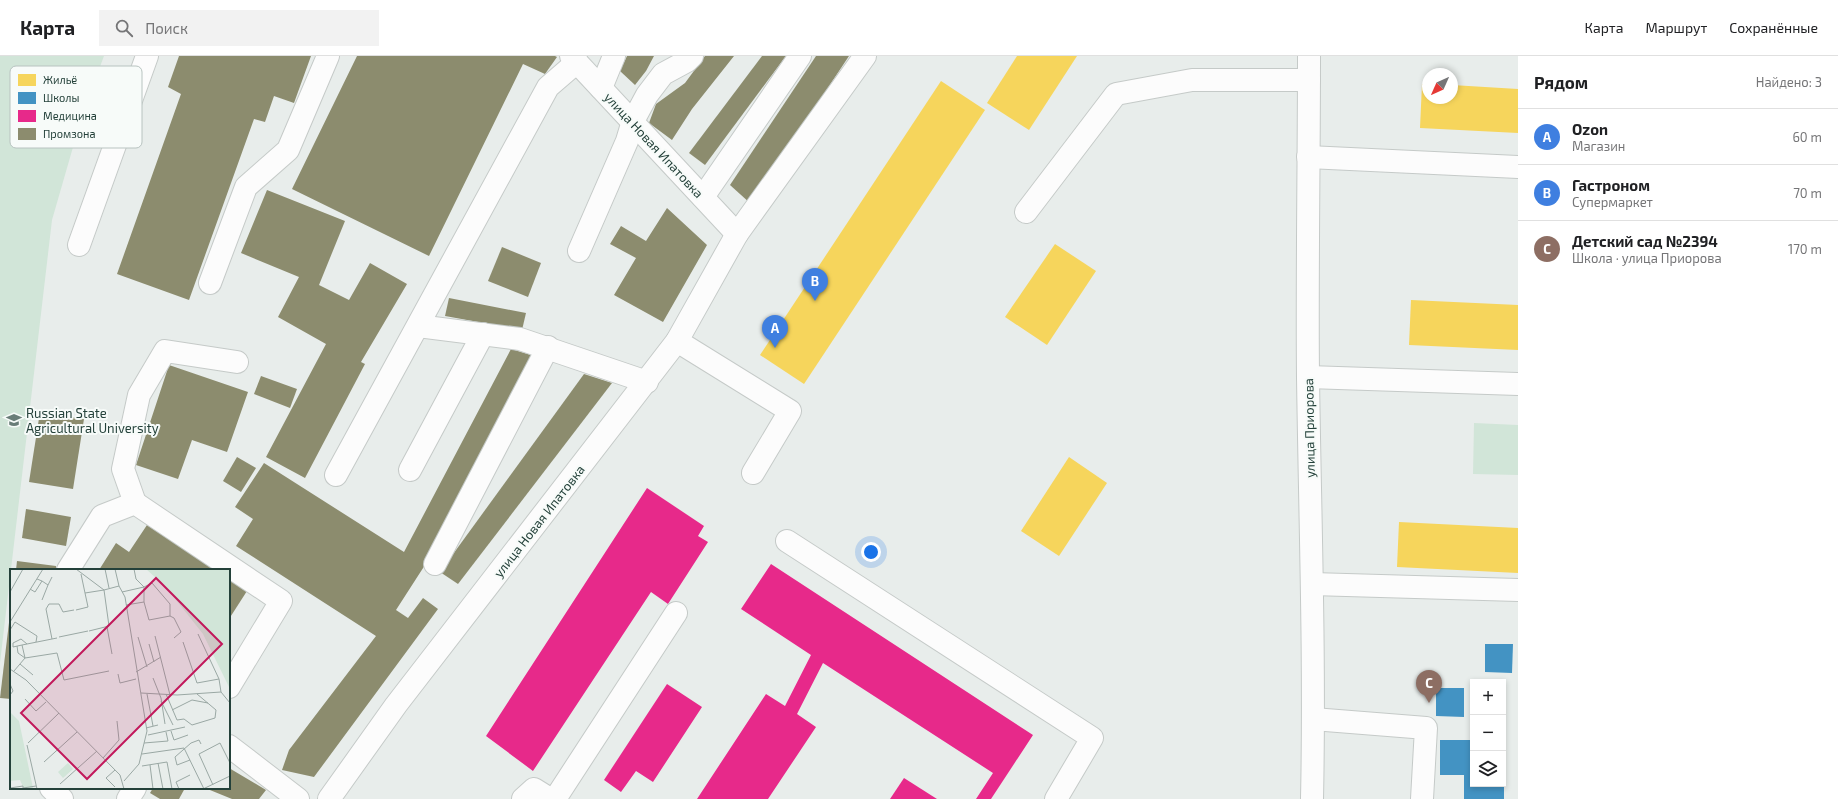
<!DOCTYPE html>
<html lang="ru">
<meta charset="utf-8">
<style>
body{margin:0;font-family:"Exo 2",sans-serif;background:#f2f2f2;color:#202124}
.controls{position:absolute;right:12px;bottom:12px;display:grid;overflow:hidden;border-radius:0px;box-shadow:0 2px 6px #0003}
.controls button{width:36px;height:36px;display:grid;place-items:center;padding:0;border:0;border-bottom:1px solid #e0e0e0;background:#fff;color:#202124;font:20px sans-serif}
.compass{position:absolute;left:1422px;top:12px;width:36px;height:36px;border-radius:50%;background:#fff;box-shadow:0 2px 6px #0003;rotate:225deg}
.you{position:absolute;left:871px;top:496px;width:14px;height:14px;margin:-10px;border:3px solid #fff;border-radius:50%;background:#1a73e8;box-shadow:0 0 0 6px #1a73e833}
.badge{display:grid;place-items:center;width:26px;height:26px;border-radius:50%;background:#d93025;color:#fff;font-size:13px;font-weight:700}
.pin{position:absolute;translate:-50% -33px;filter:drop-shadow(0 1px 2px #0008)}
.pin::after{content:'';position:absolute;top:21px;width:14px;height:12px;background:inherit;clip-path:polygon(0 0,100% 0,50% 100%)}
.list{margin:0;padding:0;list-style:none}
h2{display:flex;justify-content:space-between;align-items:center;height:52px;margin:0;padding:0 16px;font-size:17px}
h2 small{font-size:13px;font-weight:400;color:#757577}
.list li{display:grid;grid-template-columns:26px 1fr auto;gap:12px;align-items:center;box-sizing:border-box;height:56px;padding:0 16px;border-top:1px solid #e0e0e0}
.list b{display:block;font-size:15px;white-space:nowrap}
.list p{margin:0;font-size:13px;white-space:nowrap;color:#757577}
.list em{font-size:13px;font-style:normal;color:#757577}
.icon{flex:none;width:22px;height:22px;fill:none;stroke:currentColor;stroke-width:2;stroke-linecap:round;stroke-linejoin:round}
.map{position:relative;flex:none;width:1518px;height:743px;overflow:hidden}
header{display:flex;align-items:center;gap:24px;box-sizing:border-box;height:56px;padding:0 20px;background:#fff;border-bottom:1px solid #e0e0e0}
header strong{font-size:19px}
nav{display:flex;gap:22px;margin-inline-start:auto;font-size:14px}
.search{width:280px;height:36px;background:#f2f2f2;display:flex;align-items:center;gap:10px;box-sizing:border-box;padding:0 14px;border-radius:0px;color:#757577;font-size:15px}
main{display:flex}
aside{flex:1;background:#fff}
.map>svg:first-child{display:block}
.green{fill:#d1e5d8}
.homes{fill:#f6d55c}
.schools{fill:#4393c3}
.health{fill:#e7298a}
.industry{fill:#8c8c6e}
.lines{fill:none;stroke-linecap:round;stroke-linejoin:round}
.minor-casing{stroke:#c5cac8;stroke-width:24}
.minor{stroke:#fcfcfc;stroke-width:22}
.labels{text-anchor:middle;stroke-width:4;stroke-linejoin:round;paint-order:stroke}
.street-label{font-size:13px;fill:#24413a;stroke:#f7fbf9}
.poi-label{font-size:13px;fill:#24413a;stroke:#f7fbf9;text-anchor:start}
.inset-road{fill:none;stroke:#9aa8a4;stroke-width:1}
.view{fill:#c2185b;fill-opacity:0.15;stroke:#c2185b;stroke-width:2}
.inset-edge{fill:none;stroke:#24413a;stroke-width:2}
.key{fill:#f7fbf9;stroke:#b8c3c0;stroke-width:1}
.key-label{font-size:11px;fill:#24413a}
</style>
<header>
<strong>Карта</strong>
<div class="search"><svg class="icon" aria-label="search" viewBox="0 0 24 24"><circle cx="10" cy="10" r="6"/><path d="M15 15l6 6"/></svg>Поиск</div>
<nav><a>Карта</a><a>Маршрут</a><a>Сохранённые</a></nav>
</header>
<main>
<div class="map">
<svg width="1518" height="743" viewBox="0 0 1518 743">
<rect width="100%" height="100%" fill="#e8edeb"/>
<g class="green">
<path d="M 0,0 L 104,0 L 84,53 L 52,164 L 0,607 Z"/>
<path d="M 1474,367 L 1518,369 L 1518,419 L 1473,418 Z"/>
</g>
<g class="homes">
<path d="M 1017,0 L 1077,0 L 1029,74 L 987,47 Z"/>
<path d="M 941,25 L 985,54 L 804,328 L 760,299 Z"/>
<path d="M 1422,28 L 1428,28 L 1428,42 L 1452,42 L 1452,29 L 1518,33 L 1518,77 L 1420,72 Z"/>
<path d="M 1055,188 L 1096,215 L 1047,289 L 1005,261 Z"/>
<path d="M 1411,244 L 1518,249 L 1518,294 L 1409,289 Z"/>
<path d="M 1069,401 L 1107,427 L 1059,500 L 1021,475 Z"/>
<path d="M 1399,466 L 1518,472 L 1518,517 L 1397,511 Z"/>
</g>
<g class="schools">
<path d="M 1485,588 L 1513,588 L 1512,617 L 1485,616 Z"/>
<path d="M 1436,632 L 1464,632 L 1464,661 L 1436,660 Z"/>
<path d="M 1440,684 L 1473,684 L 1473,728 L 1504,728 L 1504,743 L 1464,743 L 1464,719 L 1440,719 Z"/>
<path d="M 1503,684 L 1505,684 L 1504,712 L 1503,712 Z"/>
</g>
<g class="health">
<path d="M 647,432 L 704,470 L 698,480 L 708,486 L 668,548 L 651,536 L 533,715 L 486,680 Z"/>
<path d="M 771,508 L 1033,679 L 991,743 L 976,743 L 993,717 L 823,607 L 797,658 L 816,671 L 768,743 L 697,743 L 766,638 L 785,650 L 811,599 L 741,553 Z"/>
<path d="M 667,628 L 702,651 L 653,726 L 636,715 L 621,736 L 604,724 Z"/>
<path d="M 904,722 L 937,743 L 890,743 Z"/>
</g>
<g class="industry">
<path d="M 179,0 L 311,0 L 294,47 L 274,40 L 265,66 L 254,63 L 189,244 L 117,218 L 181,38 L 168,31 Z"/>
<path d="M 357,0 L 555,0 L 557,1 L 545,18 L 523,8 L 429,200 L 292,133 Z"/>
<path d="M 627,0 L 654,0 L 646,15 L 635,29 L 620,15 Z"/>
<path d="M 705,0 L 734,0 L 692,53 L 672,84 L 649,67 L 656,48 L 685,27 Z"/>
<path d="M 762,0 L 786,0 L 705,109 L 689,97 Z"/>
<path d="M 816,0 L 849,0 L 751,148 L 730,129 Z"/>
<path d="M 267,134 L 345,165 L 319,229 L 349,244 L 370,207 L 407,228 L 361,306 L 365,308 L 305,422 L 266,401 L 326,288 L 278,261 L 299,221 L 241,197 Z"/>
<path d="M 667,152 L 707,189 L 663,266 L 614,239 L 636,202 L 610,188 L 621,170 L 646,185 Z"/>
<path d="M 502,191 L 541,207 L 528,241 L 488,225 Z"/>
<path d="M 449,242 L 526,257 L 522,274 L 445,260 Z"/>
<path d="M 511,293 L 534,300 L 425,509 L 396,554 L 408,562 L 423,542 L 438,553 L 314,721 L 282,714 L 289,694 L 376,580 L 236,490 L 253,463 L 235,451 L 264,407 L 404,496 Z"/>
<path d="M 169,309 L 248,336 L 227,396 L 192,384 L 178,423 L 136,409 Z"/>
<path d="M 584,318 L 612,327 L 458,528 L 440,516 Z"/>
<path d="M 261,320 L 297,333 L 290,352 L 254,338 Z"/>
<path d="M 40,356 L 84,363 L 73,433 L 29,426 Z"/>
<path d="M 237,401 L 256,412 L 241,436 L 223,425 Z"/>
<path d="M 26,453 L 71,461 L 66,490 L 22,482 Z"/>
<path d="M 147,469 L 211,511 L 216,514 L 99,514 L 116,487 L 129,496 Z"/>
<path d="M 17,505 L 56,510 L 56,514 L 16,514 Z"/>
<path d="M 229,523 L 247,535 L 229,563 Z"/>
<path d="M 10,558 L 11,558 L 11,643 L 0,642 Z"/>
<path d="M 229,712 L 266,734 L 259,743 L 232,743 L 205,732 L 229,732 Z"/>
<path d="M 153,732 L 185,732 L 179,743 L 160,743 L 150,737 Z"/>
</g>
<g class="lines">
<g class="minor-casing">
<g id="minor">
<path d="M 571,0 L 737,178"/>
<path d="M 1309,0 C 1309,107 1307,214 1308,321 C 1310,462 1315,602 1312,743"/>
<path d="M 601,32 L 614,0"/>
<path d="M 1308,101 L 1518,111"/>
<path d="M 703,141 L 800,0"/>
<path d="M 1026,156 L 1116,38 L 1192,24 L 1309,24"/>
<path d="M 79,189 L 147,0"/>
<path d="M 579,195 L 627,85 L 633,65 L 647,39 L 663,18 L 687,5 L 692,0"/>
<path d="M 210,227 L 246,131 L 288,94 L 328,0"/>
<path d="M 418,270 L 520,283 L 647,326"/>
<path d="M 677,285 L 790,355 L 753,417"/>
<path d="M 1308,321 L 1518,328"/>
<path d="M 410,414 L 483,278"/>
<path d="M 336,419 L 548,31 L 577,6"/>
<path d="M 135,447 L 123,413 L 139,339 L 165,295 L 237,306"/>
<path d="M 787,485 L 1092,682 L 1056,743"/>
<path d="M 435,508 L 548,291"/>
<path d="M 68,514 L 102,460 L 135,447 L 281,545 L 229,631"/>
<path d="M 1312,528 L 1518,534"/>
<path d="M 1313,663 L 1426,672 L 1422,743"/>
<path d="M 229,690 L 298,743"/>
<path d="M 51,732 L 62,743"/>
<path d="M 128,743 L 135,732"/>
<path d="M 329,743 L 396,649 L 677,285 L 737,178 L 865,0"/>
<path d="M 523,743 L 534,733 L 550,743"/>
<path d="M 555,743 L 676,557"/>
</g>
</g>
<use href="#minor" class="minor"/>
</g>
<defs>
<g id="university-bare" transform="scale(1.2)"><path d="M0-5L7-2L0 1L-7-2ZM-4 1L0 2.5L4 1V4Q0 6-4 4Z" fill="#697d78" stroke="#f7fbf9" stroke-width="2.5" paint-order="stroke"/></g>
</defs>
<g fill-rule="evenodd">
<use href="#university-bare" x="14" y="364"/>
</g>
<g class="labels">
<g class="street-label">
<text transform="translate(654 89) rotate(47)" y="5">улица Новая Ипатовка</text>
<text transform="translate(1309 372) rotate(-91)" y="5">улица Приорова</text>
<text transform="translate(539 465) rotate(-52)" y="5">улица Новая Ипатовка</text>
</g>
<g class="poi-label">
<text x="26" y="362">Russian State<tspan x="26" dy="15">Agricultural University</tspan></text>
</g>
</g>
<g transform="translate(10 513)">
<rect width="220" height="220" fill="#e8edeb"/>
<path d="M 136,0 L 220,0 L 220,120 L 193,65 L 155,17 ZM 0,143 L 9,152 L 23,219 L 14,220 L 10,211 L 0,212 ZM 58,194 L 63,200 L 53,209 L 48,203 Z" fill="#d1e5d8"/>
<path class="inset-road" d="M 66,0 L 94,21 L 109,17M 95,0 L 99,19M 105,0 L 109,17 L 115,28 L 137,162 L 129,195 L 114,212M 71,5 L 75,24M 32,12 L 38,16 L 42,8M 20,20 L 25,23 L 32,12 L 27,10M 0,23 L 13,0M 112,23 L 134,18 L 142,14 L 160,35 L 160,47 L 139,51 L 134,33 L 134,18 L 126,10 L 124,0M 32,31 L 38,16M 116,36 L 134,33M 66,41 L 78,38 L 75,24 L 94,21 L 99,57 L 79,62M 160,47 L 164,49 L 171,63 L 164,69M 0,53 L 33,0M 97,58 L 102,85M 0,61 L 5,53 L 27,67 L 26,73M 188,65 L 209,110 L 211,123M 145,67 L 160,126M 49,68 L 78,62M 128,68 L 137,98M 42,70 L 36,40 L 39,35 L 49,35 L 53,43 L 64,41M 173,73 L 187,114 L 209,110M 17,75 L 11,70 L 3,74 L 3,78 L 12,76 L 47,69M 139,75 L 144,93M 7,77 L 8,84 L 15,89 L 47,84 L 54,111 L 99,102M 10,95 L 23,106M 0,100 L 16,111 L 110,206 L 114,220M 4,102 L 15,89 L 12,76M 126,103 L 151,88M 108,105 L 110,114 L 126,110M 143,109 L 151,129 L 155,155M 0,115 L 3,122 L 0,126M 131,124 L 167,126 L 211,123 L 220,134M 137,125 L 143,157M 156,125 L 167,151 L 174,150 L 182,156 L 205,149 L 206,141 L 187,125M 15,130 L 26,142 L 36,133M 151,132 L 163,156M 162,141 L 182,131 L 198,134M 136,159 L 148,156M 161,162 L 164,171 L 178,166M 138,166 L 175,158M 18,174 L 49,144M 134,174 L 158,172 L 156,163M 17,176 L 27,220M 132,185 L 174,179 L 194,220M 93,189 L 109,171 L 107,152M 180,191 L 167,196 L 165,188 L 181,174 L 189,171 L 191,175M 34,193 L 67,163M 148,194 L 153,220M 140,196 L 143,220M 132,197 L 157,193 L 162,220M 50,215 L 87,182M 203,216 L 189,185 L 210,174 L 220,194M 105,218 L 96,209 L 105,201M 0,219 L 13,217 L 13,220M 13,219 L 26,217M 169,220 L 166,213 L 180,206M 193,220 L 220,207"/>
<path class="view" d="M 146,9 L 212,75 L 77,210 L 11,144 Z"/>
<rect width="220" height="220" class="inset-edge"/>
</g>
<rect x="10" y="10" width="132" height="82" rx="6" class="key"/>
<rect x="18" y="18" width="18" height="12" fill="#f6d55c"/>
<rect x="18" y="36" width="18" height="12" fill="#4393c3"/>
<rect x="18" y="54" width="18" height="12" fill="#e7298a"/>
<rect x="18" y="72" width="18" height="12" fill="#8c8c6e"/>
<g class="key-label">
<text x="43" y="28">Жильё</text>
<text x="43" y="46">Школы</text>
<text x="43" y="64">Медицина</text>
<text x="43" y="82">Промзона</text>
</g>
</svg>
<div class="controls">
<button>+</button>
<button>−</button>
<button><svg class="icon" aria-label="layers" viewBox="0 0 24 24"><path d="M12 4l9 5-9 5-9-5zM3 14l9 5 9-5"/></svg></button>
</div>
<svg class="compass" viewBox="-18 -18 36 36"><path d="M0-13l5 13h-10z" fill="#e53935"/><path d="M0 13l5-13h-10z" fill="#757577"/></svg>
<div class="you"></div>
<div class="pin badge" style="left:775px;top:292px;background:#3f7fe0">A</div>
<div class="pin badge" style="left:815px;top:245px;background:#3f7fe0">B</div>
<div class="pin badge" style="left:1429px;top:647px;background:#8d6e63">C</div>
</div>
<aside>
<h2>Рядом<small>Найдено: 3</small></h2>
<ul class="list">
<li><span class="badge" style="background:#3f7fe0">A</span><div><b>Ozon</b><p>Магазин</p></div><em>60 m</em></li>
<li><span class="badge" style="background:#3f7fe0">B</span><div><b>Гастроном</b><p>Супермаркет</p></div><em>70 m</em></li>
<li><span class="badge" style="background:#8d6e63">C</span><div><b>Детский сад №2394</b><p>Школа · улица Приорова</p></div><em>170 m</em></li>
</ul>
</aside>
</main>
